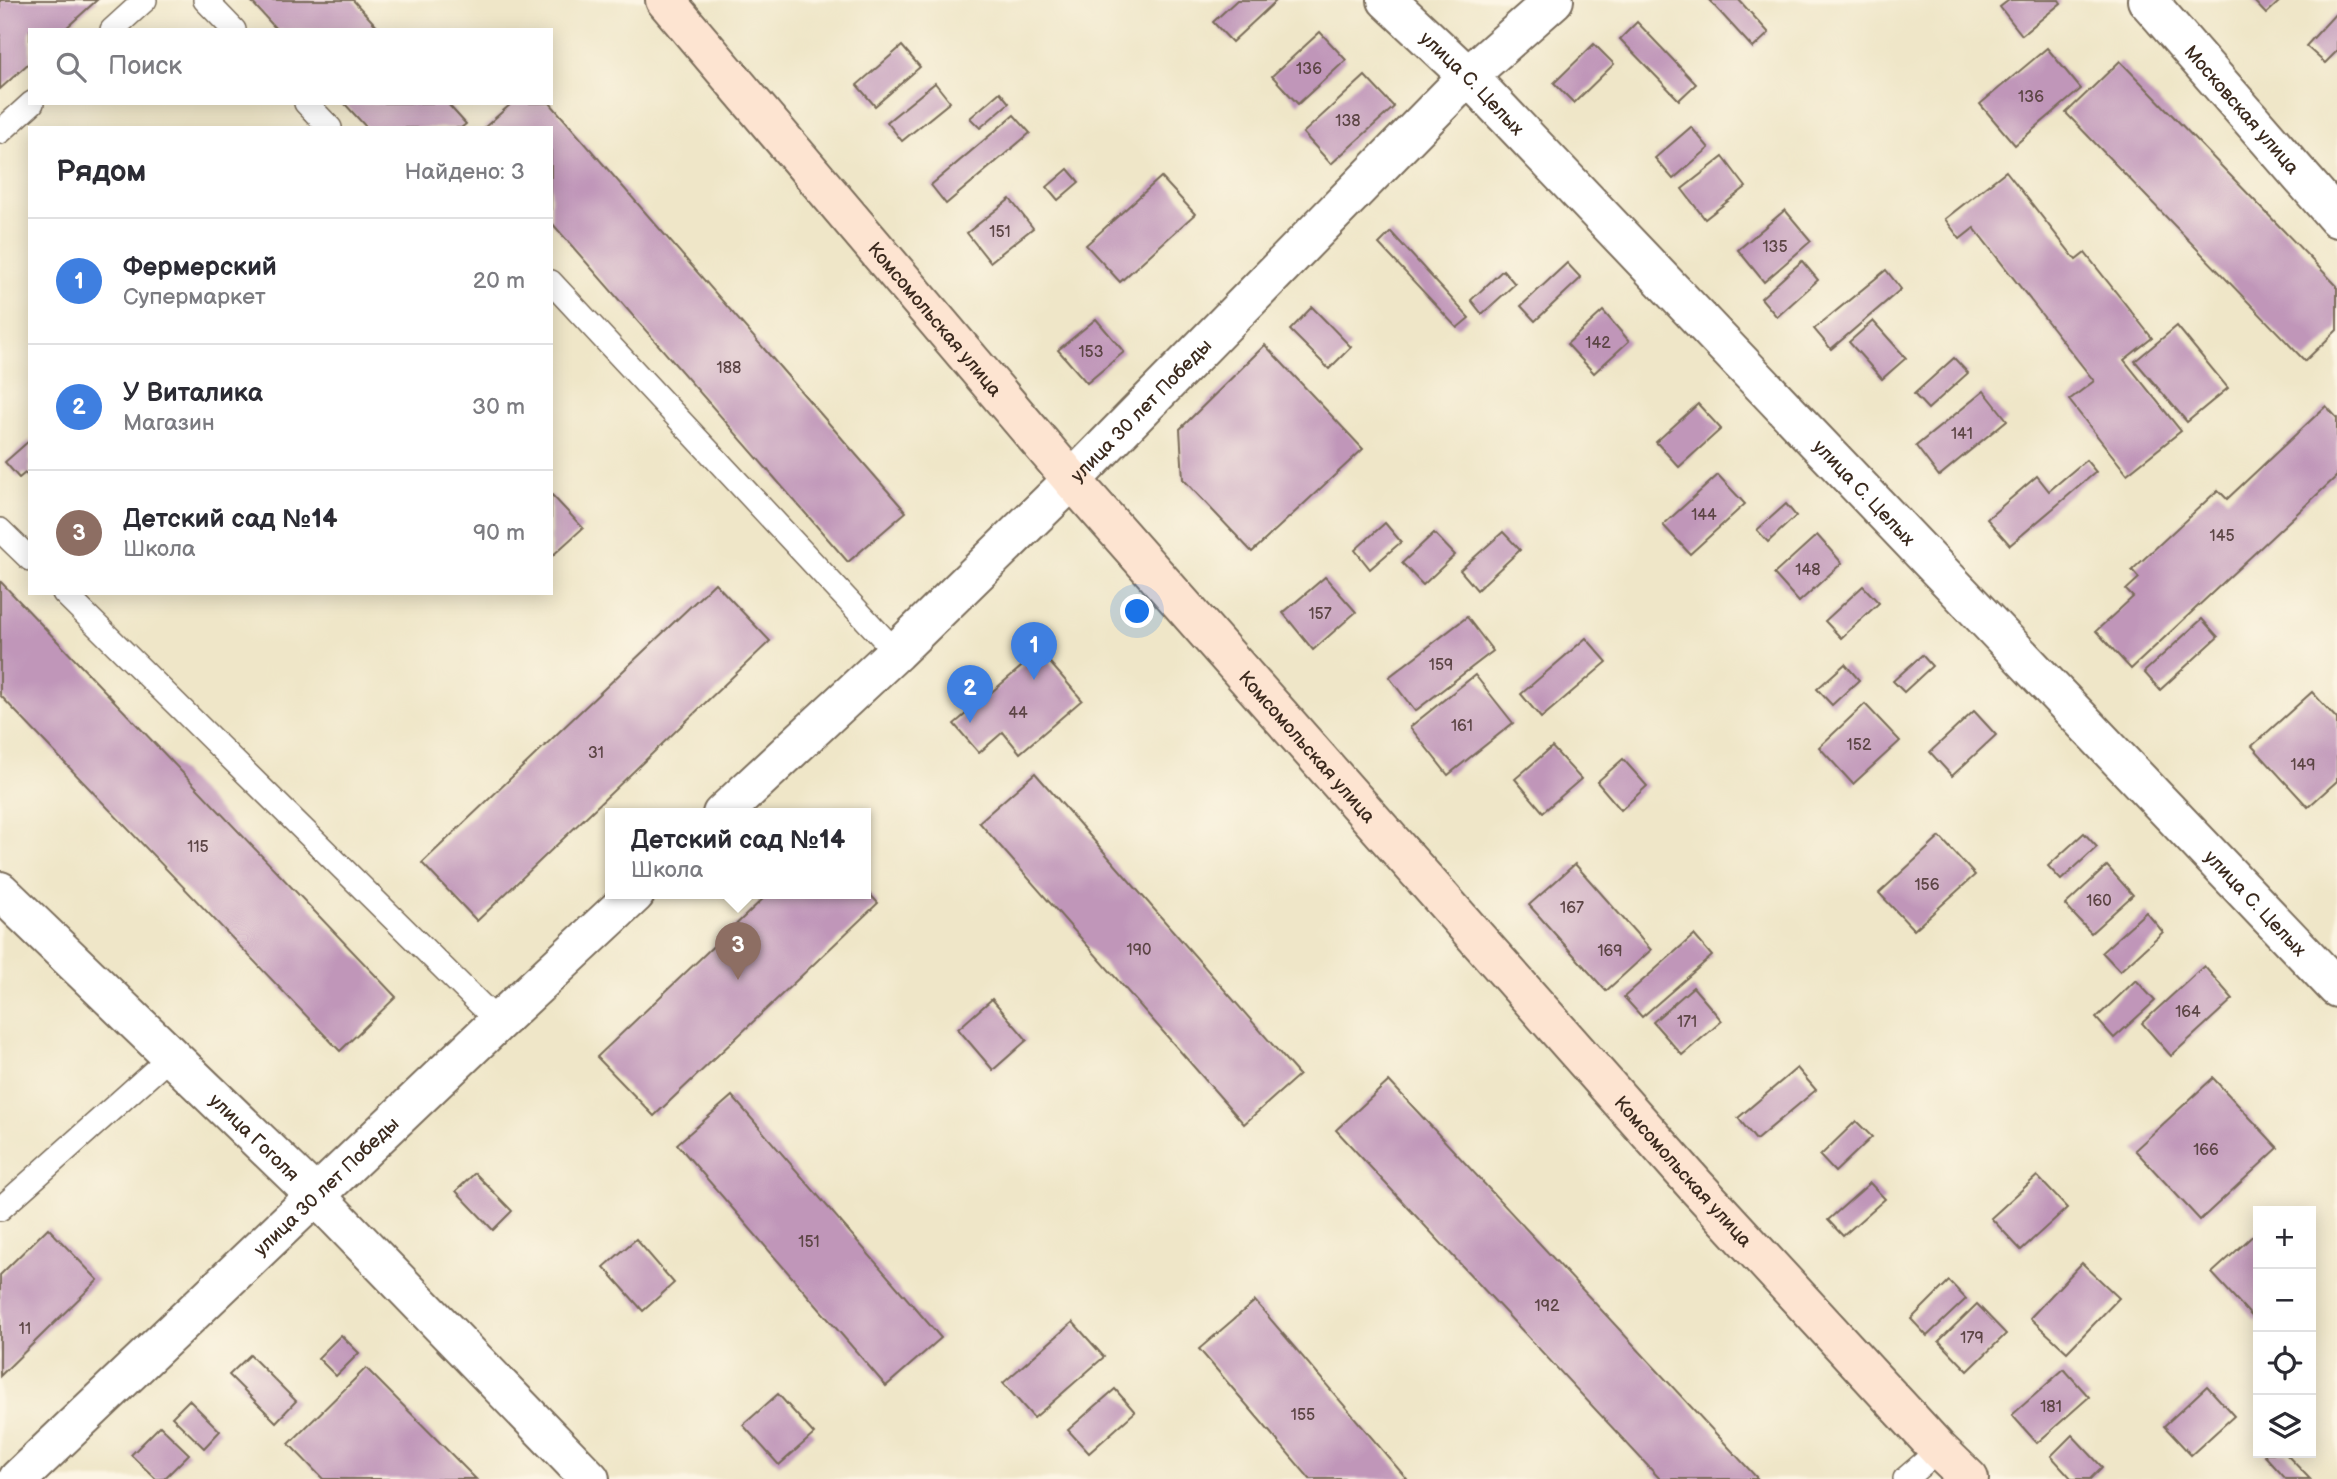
<!DOCTYPE html>
<html lang="ru">
<meta charset="utf-8">
<style>
body{margin:0;font-family:"Balsamiq Sans",sans-serif;background:#f7f7f7;color:#2b2b33}
.controls{position:absolute;right:21px;bottom:21px;display:grid;overflow:hidden;border-radius:0px;box-shadow:0 4px 18px #0003}
.controls button{width:63px;height:63px;display:grid;place-items:center;padding:0;border:0;border-bottom:2px solid #e1e1e2;background:#fff;color:#2b2b33;font:35px sans-serif}
.you{position:absolute;left:1138px;top:612px;width:24px;height:24px;margin:-18px;border:5px solid #fff;border-radius:50%;background:#1a73e8;box-shadow:0 0 0 10px #1a73e833}
.badge{display:grid;place-items:center;width:46px;height:46px;border-radius:50%;background:#111827;color:#fff;font-size:23px;font-weight:700}
.pin{position:absolute;translate:-50% -58px;filter:drop-shadow(0 2px 4px #0008)}
.pin::after{content:'';position:absolute;top:37px;width:24px;height:21px;background:inherit;clip-path:polygon(0 0,100% 0,50% 100%)}
.popup{position:absolute;left:605px;top:808px;width:266px;height:91px;box-sizing:border-box;display:grid;place-content:center;border-radius:0px;background:#fff;filter:drop-shadow(0 2px 5px #0005);font-size:23px;white-space:nowrap;color:#7c7c81}
.popup b{font-size:26px;color:#2b2b33}
.popup::after{content:'';position:absolute;left:50%;top:100%;margin-left:-14px;border:14px solid transparent;border-top-color:#fff}
.list{margin:0;padding:0;list-style:none}
h2{display:flex;justify-content:space-between;align-items:center;height:91px;margin:0;padding:0 28px;font-size:30px}
h2 small{font-size:23px;font-weight:400;color:#7c7c81}
.list li{display:grid;grid-template-columns:46px 1fr auto;gap:21px;align-items:center;box-sizing:border-box;height:126px;padding:0 28px;border-top:2px solid #e1e1e2}
.list b{display:block;font-size:26px;white-space:nowrap}
.list p{margin:0;font-size:23px;white-space:nowrap;color:#7c7c81}
.list em{font-size:23px;font-style:normal;color:#7c7c81}
.icon{flex:none;width:38px;height:38px;fill:none;stroke:currentColor;stroke-width:2;stroke-linecap:round;stroke-linejoin:round}
.map{position:relative;flex:none;width:2337px;height:1479px;overflow:hidden}
.search{position:absolute;background:#fff;box-shadow:0 4px 18px #0003;left:28px;top:28px;width:525px;height:77px;display:flex;align-items:center;gap:18px;box-sizing:border-box;padding:0 24px;border-radius:0px;color:#7c7c81;font-size:26px}
.panel{position:absolute;background:#fff;box-shadow:0 4px 18px #0003;left:28px;top:126px;width:525px;height:469px;border-radius:0px}
.map>svg:first-child{display:block}
.building{fill:#c096b9}
.lines{fill:none;stroke-linecap:round;stroke-linejoin:round}
.service-casing{stroke:#7a6c5a;stroke-width:26}
.minor-casing{stroke:#7a6c5a;stroke-width:42}
.tertiary-casing{stroke:#7a6c5a;stroke-width:42}
.secondary-casing{stroke:#7a6c5a;stroke-width:42}
.service{stroke:#fff;stroke-width:23}
.minor{stroke:#fff;stroke-width:38}
.tertiary{stroke:#fff;stroke-width:38}
.secondary{stroke:#fde4d1;stroke-width:38}
.labels{text-anchor:middle;stroke-width:7;stroke-linejoin:round;paint-order:stroke}
.number-label{font-size:16px;fill:#5c4545}
.street-label{font-size:19px;fill:#3b2a1e;stroke:#fcf5e5}
</style>
<div class="map">
<svg width="2337" height="1479" viewBox="0 0 2337 1479">
<rect width="100%" height="100%" fill="#fcf5e5"/>
<filter id="ink" filterUnits="userSpaceOnUse"><feTurbulence type="fractalNoise" baseFrequency=".0143" numOctaves="2"/><feDisplacementMap in="SourceGraphic" scale="14" xChannelSelector="R" yChannelSelector="G"/><feConvolveMatrix kernelMatrix="1 2 1 2 8 2 1 2 1" color-interpolation-filters="sRGB"/></filter>
<filter id="wash" filterUnits="userSpaceOnUse"><feTurbulence type="fractalNoise" baseFrequency=".00686" numOctaves="4" result="noise"/><feDisplacementMap in="SourceGraphic" scale="28" xChannelSelector="R" yChannelSelector="G"/><feGaussianBlur stdDeviation="1.57" result="paint"/><feColorMatrix in="noise" values="0 0 0 0 0 0 0 0 0 0 0 0 0 0 0 0 0 1.4 0 .05"/><feComposite in="paint" operator="in"/></filter>
<g filter="url(#wash)">
<rect width="100%" height="100%" fill="#efe6c8"/>
<g id="blocks">
<g class="building">
<path d="M 0,0 L 97,0 L 64,30 L 30,30 L 30,62 L 0,89 Z"/>
<path d="M 250,0 L 353,0 L 380,30 L 277,30 Z"/>
<path d="M 1237,0 L 1277,0 L 1232,42 L 1213,22 Z"/>
<path d="M 1709,0 L 1739,0 L 1769,33 L 1753,48 Z"/>
<path d="M 2009,0 L 2059,0 L 2061,3 L 2022,35 L 2000,7 Z"/>
<path d="M 2253,0 L 2281,0 L 2266,14 Z"/>
<path d="M 2337,12 L 2337,51 L 2325,63 L 2306,46 Z"/>
<path d="M 1637,22 L 1696,84 L 1679,100 L 1620,39 Z"/>
<path d="M 1320,32 L 1346,60 L 1298,104 L 1272,76 Z"/>
<path d="M 1594,44 L 1614,64 L 1574,103 L 1554,83 Z"/>
<path d="M 902,46 L 920,67 L 875,106 L 857,85 Z"/>
<path d="M 2047,48 L 2081,89 L 2015,145 L 1980,104 Z"/>
<path d="M 2120,61 L 2337,286 L 2337,330 L 2305,361 L 2066,113 Z"/>
<path d="M 1365,76 L 1394,107 L 1331,164 L 1303,133 Z"/>
<path d="M 935,83 L 950,102 L 902,141 L 887,122 Z"/>
<path d="M 1000,92 L 1009,103 L 980,128 L 970,118 Z"/>
<path d="M 344,103 L 447,103 L 466,124 L 461,128 L 367,128 Z"/>
<path d="M 512,103 L 550,103 L 906,512 L 848,562 L 551,222 L 551,128 L 484,128 Z"/>
<path d="M 1014,115 L 1030,133 L 946,204 L 931,185 Z"/>
<path d="M 1691,127 L 1709,148 L 1673,179 L 1655,158 Z"/>
<path d="M 1723,157 L 1746,187 L 1705,219 L 1682,189 Z"/>
<path d="M 1068,169 L 1079,182 L 1058,200 L 1047,187 Z"/>
<path d="M 2006,171 L 2076,260 L 2085,253 L 2152,338 L 2124,360 L 2181,431 L 2127,474 L 2069,400 L 2094,381 L 1974,228 L 1960,239 L 1945,219 Z"/>
<path d="M 1161,177 L 1195,214 L 1120,282 L 1086,245 Z"/>
<path d="M 1010,199 L 1033,228 L 990,262 L 967,233 Z"/>
<path d="M 1785,210 L 1811,241 L 1764,282 L 1738,250 Z"/>
<path d="M 1391,232 L 1469,318 L 1457,328 L 1379,244 Z"/>
<path d="M 1802,261 L 1818,280 L 1777,317 L 1761,298 Z"/>
<path d="M 1567,263 L 1581,278 L 1535,321 L 1521,306 Z"/>
<path d="M 1503,270 L 1515,284 L 1482,314 L 1471,300 Z"/>
<path d="M 1886,270 L 1901,289 L 1831,349 L 1814,329 Z"/>
<path d="M 1312,307 L 1351,347 L 1329,369 L 1290,330 Z"/>
<path d="M 1603,311 L 1629,341 L 1594,373 L 1567,344 Z"/>
<path d="M 1096,319 L 1124,352 L 1087,383 L 1058,350 Z"/>
<path d="M 1873,321 L 1906,358 L 1882,379 L 1849,342 Z"/>
<path d="M 2177,326 L 2228,388 L 2187,422 L 2135,361 Z"/>
<path d="M 1265,345 L 1363,449 L 1252,552 L 1183,479 L 1180,429 Z"/>
<path d="M 1954,358 L 1968,373 L 1928,409 L 1914,394 Z"/>
<path d="M 1984,391 L 2007,420 L 1939,476 L 1916,446 Z"/>
<path d="M 1698,404 L 1721,429 L 1679,467 L 1656,442 Z"/>
<path d="M 2326,406 L 2337,418 L 2337,476 L 2131,669 L 2096,631 L 2133,597 L 2126,590 L 2139,578 L 2132,570 L 2218,490 L 2227,499 Z"/>
<path d="M 30,440 L 30,478 L 25,473 L 19,478 L 5,462 Z"/>
<path d="M 2086,460 L 2096,472 L 2010,545 L 1987,519 L 2037,476 L 2049,491 Z"/>
<path d="M 1718,475 L 1745,504 L 1690,554 L 1663,525 Z"/>
<path d="M 551,494 L 583,528 L 551,557 Z"/>
<path d="M 1786,504 L 1796,516 L 1768,542 L 1757,530 Z"/>
<path d="M 1385,523 L 1401,542 L 1370,569 L 1355,550 Z"/>
<path d="M 1503,532 L 1520,550 L 1477,590 L 1460,570 Z"/>
<path d="M 1434,533 L 1455,555 L 1423,585 L 1402,563 Z"/>
<path d="M 1817,535 L 1842,563 L 1799,602 L 1774,574 Z"/>
<path d="M 1325,577 L 1356,612 L 1313,650 L 1283,613 Z"/>
<path d="M 0,581 L 396,997 L 340,1051 L 0,695 Z"/>
<path d="M 715,583 L 770,641 L 477,921 L 422,863 Z"/>
<path d="M 1863,586 L 1879,603 L 1841,638 L 1825,621 Z"/>
<path d="M 1467,617 L 1493,651 L 1415,711 L 1389,677 Z"/>
<path d="M 2202,619 L 2218,637 L 2160,690 L 2144,672 Z"/>
<path d="M 1586,638 L 1607,662 L 1541,718 L 1521,694 Z"/>
<path d="M 1040,651 L 1082,700 L 1020,753 L 1003,732 L 979,753 L 954,724 Z"/>
<path d="M 1922,655 L 1932,666 L 1904,692 L 1893,681 Z"/>
<path d="M 1845,664 L 1859,680 L 1832,705 L 1817,689 Z"/>
<path d="M 1475,675 L 1513,723 L 1448,775 L 1410,727 Z"/>
<path d="M 2312,692 L 2337,719 L 2337,781 L 2308,807 L 2252,746 Z"/>
<path d="M 1865,704 L 1900,741 L 1853,784 L 1819,747 Z"/>
<path d="M 1974,711 L 1996,735 L 1952,776 L 1930,752 Z"/>
<path d="M 1552,747 L 1581,779 L 1543,812 L 1515,779 Z"/>
<path d="M 1623,759 L 1647,786 L 1621,810 L 1597,782 Z"/>
<path d="M 1035,773 L 1299,1075 L 1244,1124 L 979,822 Z"/>
<path d="M 2084,833 L 2097,847 L 2061,880 L 2048,866 Z"/>
<path d="M 1940,837 L 1975,875 L 1914,930 L 1879,893 Z"/>
<path d="M 1575,864 L 1651,950 L 1606,991 L 1529,905 Z"/>
<path d="M 2107,866 L 2133,895 L 2091,933 L 2065,905 Z"/>
<path d="M 866,890 L 878,903 L 654,1116 L 597,1057 L 768,894 L 866,894 Z"/>
<path d="M 2146,912 L 2163,932 L 2120,971 L 2102,952 Z"/>
<path d="M 1694,935 L 1712,956 L 1642,1017 L 1624,997 Z"/>
<path d="M 2204,966 L 2233,999 L 2171,1056 L 2142,1023 Z"/>
<path d="M 2136,980 L 2155,1001 L 2114,1038 L 2096,1018 Z"/>
<path d="M 1693,987 L 1722,1021 L 1682,1055 L 1653,1022 Z"/>
<path d="M 992,999 L 1027,1040 L 993,1070 L 958,1029 Z"/>
<path d="M 1797,1068 L 1816,1090 L 1756,1140 L 1738,1118 Z"/>
<path d="M 2213,1078 L 2278,1148 L 2200,1220 L 2135,1150 Z"/>
<path d="M 1389,1081 L 1758,1479 L 1660,1479 L 1336,1130 Z"/>
<path d="M 732,1096 L 941,1338 L 886,1386 L 677,1144 Z"/>
<path d="M 1856,1121 L 1872,1137 L 1835,1172 L 1820,1156 Z"/>
<path d="M 475,1173 L 512,1211 L 493,1230 L 456,1191 Z"/>
<path d="M 2037,1176 L 2067,1208 L 2021,1250 L 1991,1218 Z"/>
<path d="M 1870,1183 L 1885,1199 L 1843,1236 L 1828,1220 Z"/>
<path d="M 48,1228 L 98,1280 L 0,1376 L 0,1275 Z"/>
<path d="M 2258,1231 L 2258,1318 L 2256,1321 L 2212,1273 Z"/>
<path d="M 636,1239 L 674,1283 L 643,1311 L 604,1267 Z"/>
<path d="M 2082,1263 L 2119,1298 L 2067,1352 L 2030,1318 Z"/>
<path d="M 1949,1281 L 1966,1299 L 1927,1336 L 1911,1319 Z"/>
<path d="M 1255,1301 L 1407,1479 L 1310,1479 L 1199,1349 Z"/>
<path d="M 1977,1304 L 2006,1334 L 1968,1371 L 1939,1341 Z"/>
<path d="M 1073,1322 L 1104,1357 L 1034,1418 L 1003,1383 Z"/>
<path d="M 341,1335 L 359,1353 L 336,1376 L 318,1358 Z"/>
<path d="M 250,1355 L 296,1401 L 276,1422 L 229,1375 Z"/>
<path d="M 366,1368 L 476,1479 L 323,1479 L 289,1444 Z"/>
<path d="M 2064,1369 L 2089,1397 L 2037,1443 L 2012,1415 Z"/>
<path d="M 2207,1386 L 2234,1416 L 2191,1455 L 2164,1426 Z"/>
<path d="M 1115,1389 L 1135,1412 L 1089,1453 L 1068,1430 Z"/>
<path d="M 778,1394 L 814,1434 L 779,1465 L 743,1425 Z"/>
<path d="M 189,1400 L 220,1431 L 204,1448 L 172,1417 Z"/>
<path d="M 160,1426 L 189,1454 L 164,1479 L 156,1479 L 131,1455 Z"/>
<path d="M 2072,1435 L 2102,1467 L 2090,1479 L 2072,1479 L 2051,1456 Z"/>
<path d="M 2267,1453 L 2285,1453 L 2310,1479 L 2286,1479 L 2264,1455 Z"/>
</g>
</g>
</g>
<g filter="url(#ink)">
<use href="#blocks" fill-opacity="0" stroke="#7a6c5a" stroke-width="2"/>
<g class="lines">
<g class="service-casing">
<g id="service">
<path d="M 205,0 L 234,30"/>
<path d="M 112,30 L 145,0"/>
<path d="M 306,103 L 330,128"/>
<path d="M 0,132 L 32,103"/>
<path d="M 551,282 L 896,652"/>
<path d="M 0,530 L 30,559"/>
<path d="M 64,593 L 498,1022"/>
<path d="M 0,1209 L 170,1057"/>
<path d="M 1905,1479 L 1939,1450"/>
</g>
</g>
<g class="minor-casing">
<g id="minor">
<path id="s1" d="M 1387,0 L 1468,76 L 2337,988"/>
<path id="s2" d="M 2147,0 L 2337,218"/>
<path id="s3" d="M 1072,480 L 1468,76 L 1554,0"/>
<path id="s4" d="M 0,891 L 315,1195 L 590,1479"/>
</g>
</g>
<g class="tertiary-casing">
<g id="tertiary">
<path d="M 722,814 L 896,652 L 1072,480"/>
<path id="s5" d="M 18,1479 L 498,1022 L 635,894"/>
</g>
</g>
<g class="secondary-casing">
<g id="secondary">
<path id="s6" d="M 665,0 L 1072,480 L 1695,1185 L 1939,1450 L 1969,1479"/>
</g>
</g>
<use href="#service" class="service"/>
<use href="#minor" class="minor"/>
<use href="#tertiary" class="tertiary"/>
<use href="#secondary" class="secondary"/>
</g>
</g>
<g class="labels">
<g class="number-label">
<text x="1309" y="74">136</text>
<text x="2031" y="102">136</text>
<text x="1348" y="126">138</text>
<text x="1000" y="237">151</text>
<text x="1775" y="252">135</text>
<text x="1598" y="348">142</text>
<text x="1091" y="357">153</text>
<text x="729" y="373">188</text>
<text x="1962" y="439">141</text>
<text x="1704" y="520">144</text>
<text x="2222" y="541">145</text>
<text x="1808" y="575">148</text>
<text x="1320" y="619">157</text>
<text x="1441" y="670">159</text>
<text x="1018" y="718">44</text>
<text x="1462" y="731">161</text>
<text x="1859" y="750">152</text>
<text x="596" y="758">31</text>
<text x="2303" y="770">149</text>
<text x="198" y="852">115</text>
<text x="1927" y="890">156</text>
<text x="2099" y="906">160</text>
<text x="1572" y="913">167</text>
<text x="1139" y="955">190</text>
<text x="1610" y="956">169</text>
<text x="2188" y="1017">164</text>
<text x="1687" y="1027">171</text>
<text x="2206" y="1155">166</text>
<text x="809" y="1247">151</text>
<text x="1547" y="1311">192</text>
<text x="25" y="1334">11</text>
<text x="1972" y="1343">179</text>
<text x="2051" y="1412">181</text>
<text x="1303" y="1420">155</text>
</g>
<g class="street-label">
<text dy="7" stroke="none"><textPath href="#s1" startOffset="119">улица С. Целых</textPath></text>
<text dy="7" stroke="none"><textPath href="#s2" startOffset="145">Московская улица</textPath></text>
<text dy="7" stroke="none"><textPath href="#s6" startOffset="418">Комсомольская улица</textPath></text>
<text dy="7" stroke="none"><textPath href="#s3" startOffset="98">улица 30 лет Победы</textPath></text>
<text dy="7" stroke="none"><textPath href="#s1" startOffset="686">улица С. Целых</textPath></text>
<text dy="7" stroke="none"><textPath href="#s6" startOffset="985">Комсомольская улица</textPath></text>
<text dy="7" stroke="none"><textPath href="#s1" startOffset="1253">улица С. Целых</textPath></text>
<text dy="7" stroke="none"><textPath href="#s4" startOffset="354">улица Гоголя</textPath></text>
<text dy="7" stroke="none"><textPath href="#s6" startOffset="1552">Комсомольская улица</textPath></text>
<text dy="7" stroke="none"><textPath href="#s5" startOffset="425">улица 30 лет Победы</textPath></text>
</g>
</g>
</svg>
<div class="controls">
<button>+</button>
<button>−</button>
<button><svg class="icon" aria-label="locate" viewBox="0 0 24 24"><circle cx="12" cy="12" r="6"/><path d="M12 2v4M12 18v4M2 12h4M18 12h4"/></svg></button>
<button><svg class="icon" aria-label="layers" viewBox="0 0 24 24"><path d="M12 4l9 5-9 5-9-5zM3 14l9 5 9-5"/></svg></button>
</div>
<div class="you"></div>
<div class="pin badge" style="left:1034px;top:680px;background:#3f7fe0">1</div>
<div class="pin badge" style="left:970px;top:723px;background:#3f7fe0">2</div>
<div class="pin badge" style="left:738px;top:980px;background:#8d6e63">3</div>
<div class="popup"><b>Детский сад №14</b>Школа</div>
<div class="search"><svg class="icon" aria-label="search" viewBox="0 0 24 24"><circle cx="10" cy="10" r="6"/><path d="M15 15l6 6"/></svg>Поиск</div>
<section class="panel">
<h2>Рядом<small>Найдено: 3</small></h2>
<ul class="list">
<li><span class="badge" style="background:#3f7fe0">1</span><div><b>Фермерский</b><p>Супермаркет</p></div><em>20 m</em></li>
<li><span class="badge" style="background:#3f7fe0">2</span><div><b>У Виталика</b><p>Магазин</p></div><em>30 m</em></li>
<li><span class="badge" style="background:#8d6e63">3</span><div><b>Детский сад №14</b><p>Школа</p></div><em>90 m</em></li>
</ul>
</section>
</div>
